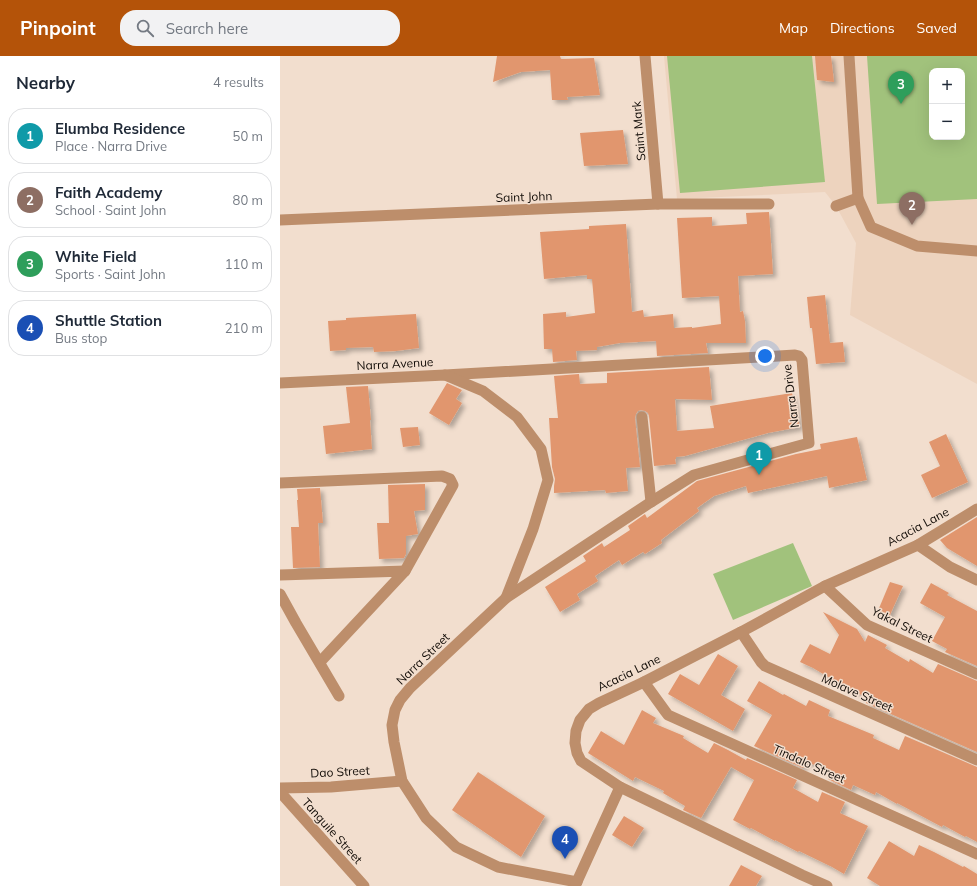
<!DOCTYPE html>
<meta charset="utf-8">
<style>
body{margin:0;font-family:Mulish,sans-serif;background:#f2f2f3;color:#1f2937}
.controls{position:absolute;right:12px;top:12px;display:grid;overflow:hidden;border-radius:8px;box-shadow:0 4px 16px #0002}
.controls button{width:36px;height:36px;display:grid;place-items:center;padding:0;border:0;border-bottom:1px solid #e0e1e3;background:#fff;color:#1f2937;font:20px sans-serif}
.you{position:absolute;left:485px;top:300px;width:14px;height:14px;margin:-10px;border:3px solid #fff;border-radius:50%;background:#1a73e8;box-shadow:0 0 0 6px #1a73e833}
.badge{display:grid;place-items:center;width:26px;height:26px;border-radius:50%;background:#b45309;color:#fff;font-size:13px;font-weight:700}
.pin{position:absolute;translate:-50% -33px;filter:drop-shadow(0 1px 2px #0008)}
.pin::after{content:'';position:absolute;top:21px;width:14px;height:12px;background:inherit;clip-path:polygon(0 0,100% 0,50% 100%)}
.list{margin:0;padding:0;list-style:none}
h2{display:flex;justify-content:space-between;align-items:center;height:52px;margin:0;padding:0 16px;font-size:17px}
h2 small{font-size:13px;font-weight:400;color:#747a83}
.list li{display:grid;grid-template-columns:26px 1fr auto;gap:12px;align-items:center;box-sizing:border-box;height:56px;margin:0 8px 8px;padding:0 8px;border:1px solid #e0e1e3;border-radius:16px}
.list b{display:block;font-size:15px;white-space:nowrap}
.list p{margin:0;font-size:13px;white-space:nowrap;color:#747a83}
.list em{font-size:13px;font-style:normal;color:#747a83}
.icon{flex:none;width:22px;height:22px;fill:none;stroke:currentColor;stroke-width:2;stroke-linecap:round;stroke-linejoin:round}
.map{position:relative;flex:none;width:697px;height:830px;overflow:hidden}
header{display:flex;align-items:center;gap:24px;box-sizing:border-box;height:56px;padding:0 20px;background:#b45309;color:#fff}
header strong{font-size:19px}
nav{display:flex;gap:22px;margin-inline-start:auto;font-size:14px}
.search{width:280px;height:36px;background:#f2f2f3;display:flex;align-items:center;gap:10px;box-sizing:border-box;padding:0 14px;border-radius:16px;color:#747a83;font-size:15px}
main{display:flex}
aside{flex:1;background:#fff}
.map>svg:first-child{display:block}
.built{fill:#edd3be;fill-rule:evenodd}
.green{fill:#a1c27c;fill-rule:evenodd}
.building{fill:#e1966e;filter:url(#shadow)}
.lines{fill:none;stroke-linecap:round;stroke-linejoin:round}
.minor{stroke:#bd8e6b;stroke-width:11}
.labels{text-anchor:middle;stroke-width:3;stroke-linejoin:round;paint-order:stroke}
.street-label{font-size:12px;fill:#110b06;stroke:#f2dece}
</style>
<header>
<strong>Pinpoint</strong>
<div class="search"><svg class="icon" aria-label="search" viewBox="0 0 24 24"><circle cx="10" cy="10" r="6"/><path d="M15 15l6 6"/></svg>Search here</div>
<nav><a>Map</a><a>Directions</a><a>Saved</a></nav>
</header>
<main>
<aside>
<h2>Nearby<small>4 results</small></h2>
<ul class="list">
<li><span class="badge" style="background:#0f9aa8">1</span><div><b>Elumba Residence</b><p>Place · Narra Drive</p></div><em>50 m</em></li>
<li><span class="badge" style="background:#8d6e63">2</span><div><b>Faith Academy</b><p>School · Saint John</p></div><em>80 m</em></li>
<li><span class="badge" style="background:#2e9e5b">3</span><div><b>White Field</b><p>Sports · Saint John</p></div><em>110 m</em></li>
<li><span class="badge" style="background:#1a4fb4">4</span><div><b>Shuttle Station</b><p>Bus stop</p></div><em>210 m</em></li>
</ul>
</aside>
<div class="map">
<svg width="697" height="830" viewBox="0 0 697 830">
<defs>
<filter id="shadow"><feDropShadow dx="3.5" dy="3.5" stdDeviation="2" flood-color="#0004"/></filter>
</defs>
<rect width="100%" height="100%" fill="#f2dece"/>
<path class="built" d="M 384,0 L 697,0 L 697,328 L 570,259 L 576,187 L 556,150 L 545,136 L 397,143 ZM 652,15 L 682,15 L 682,81 L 652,81 Z"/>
<g class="green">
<path d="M 387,0 L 532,0 L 545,126 L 400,137 Z"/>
<path d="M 587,0 L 697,0 L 697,143 L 597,148 ZM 652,15 L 682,15 L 682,81 L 652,81 Z"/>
<path d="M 513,487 L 532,530 L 453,564 L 433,518 Z"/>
</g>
<g class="building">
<path d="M 217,0 L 280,0 L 281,3 L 314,2 L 320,39 L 287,41 L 288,44 L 272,44 L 270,14 L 241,16 L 213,26 Z"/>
<path d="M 535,0 L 551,0 L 554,26 L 537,24 Z"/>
<path d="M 343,74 L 348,108 L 304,110 L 300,77 Z"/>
<path d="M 489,156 L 493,218 L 458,220 L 460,256 L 463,255 L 465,265 L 466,287 L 426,287 L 428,297 L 377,300 L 376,285 L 340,287 L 317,291 L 317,294 L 296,295 L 297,304 L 273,306 L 272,293 L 264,293 L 263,258 L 286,256 L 286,261 L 315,257 L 312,223 L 307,223 L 307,219 L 264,223 L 260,176 L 309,173 L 309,170 L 346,168 L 352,256 L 363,254 L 364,261 L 393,258 L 394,272 L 412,271 L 412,272 L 441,268 L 439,240 L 402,242 L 397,162 L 432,161 L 432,170 L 467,168 L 466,157 Z"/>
<path d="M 545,239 L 550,287 L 563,286 L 565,306 L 536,308 L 532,272 L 530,272 L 527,241 Z"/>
<path d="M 136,258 L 139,292 L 116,295 L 94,296 L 93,291 L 66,292 L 66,294 L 50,295 L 48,265 L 66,264 L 66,262 Z"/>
<path d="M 429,311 L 432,344 L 395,343 L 397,375 L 434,372 L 430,350 L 512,337 L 520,371 L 488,377 L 405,400 L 396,401 L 396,403 L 395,403 L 396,408 L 374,410 L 369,360 L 368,357 L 365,355 L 361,354 L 358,355 L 356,358 L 355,362 L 360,411 L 346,412 L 348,435 L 326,437 L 325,434 L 274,437 L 274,430 L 275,423 L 272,411 L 269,362 L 278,362 L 274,320 L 299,318 L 300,328 L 327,327 L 327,317 Z"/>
<path d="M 167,327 L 182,334 L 176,343 L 182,347 L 169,369 L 149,357 Z"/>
<path d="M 88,330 L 91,364 L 90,364 L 92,393 L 46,398 L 43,370 L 70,367 L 66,331 Z"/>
<path d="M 138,371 L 140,389 L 123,391 L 120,372 Z"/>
<path d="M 666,378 L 688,426 L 652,442 L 641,419 L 660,410 L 649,386 Z"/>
<path d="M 577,381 L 587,424 L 549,432 L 547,420 L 468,437 L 466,430 L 434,440 L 417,452 L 419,455 L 381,484 L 382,487 L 365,498 L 363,496 L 342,509 L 339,504 L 315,520 L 318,525 L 297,538 L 300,544 L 280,556 L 265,531 L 306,505 L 303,500 L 322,487 L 324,491 L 350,474 L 348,470 L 365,458 L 367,462 L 417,425 L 516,398 L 541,393 L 540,388 Z"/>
<path d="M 145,428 L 145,454 L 134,455 L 138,478 L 126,480 L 126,498 L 124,502 L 99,503 L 97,467 L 109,467 L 108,429 Z"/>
<path d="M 40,432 L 43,467 L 38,467 L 40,511 L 13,512 L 11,471 L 19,471 L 17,444 L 18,444 L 17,433 Z"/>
<path d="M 697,461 L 697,510 L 667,492 L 660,484 Z"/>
<path d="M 610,526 L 623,530 L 609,561 L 597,557 Z"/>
<path d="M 651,527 L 669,537 L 667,539 L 697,555 L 697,610 L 665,596 L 667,593 L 652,585 L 665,561 L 640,547 Z"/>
<path d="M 543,556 L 577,573 L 585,586 L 588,579 L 607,589 L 605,592 L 629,606 L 630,603 L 653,617 L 658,608 L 697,625 L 697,696 L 586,647 L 588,643 L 563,628 L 562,629 L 533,612 L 520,606 L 530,588 L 550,598 L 559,579 Z"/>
<path d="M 438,598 L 458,610 L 441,639 L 465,653 L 453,675 L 388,638 L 400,618 L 419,629 Z"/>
<path d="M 479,625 L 503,639 L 504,638 L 526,650 L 529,644 L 550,654 L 548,660 L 594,679 L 593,682 L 619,694 L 625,680 L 697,711 L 697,786 L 686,780 L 685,781 L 663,769 L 662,771 L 617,747 L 617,748 L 596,736 L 595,739 L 573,729 L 571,734 L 548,723 L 551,717 L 526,705 L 523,712 L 474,690 L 492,659 L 467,645 Z"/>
<path d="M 362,654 L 376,662 L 373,667 L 404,680 L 403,682 L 428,697 L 434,687 L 448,694 L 466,704 L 467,702 L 517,724 L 513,732 L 538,746 L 542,736 L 565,746 L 560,757 L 588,770 L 564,818 L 552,811 L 519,795 L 518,796 L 495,784 L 495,785 L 471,772 L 470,773 L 453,764 L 474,724 L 451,711 L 421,762 L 403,754 L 405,750 L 383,737 L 384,735 L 355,721 L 353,725 L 308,697 L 321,675 L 344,689 Z"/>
<path d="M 198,716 L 265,760 L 241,801 L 172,754 Z"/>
<path d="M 344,760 L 364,772 L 352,791 L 332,779 Z"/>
<path d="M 609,785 L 634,800 L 639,789 L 654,796 L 683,811 L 684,810 L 697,818 L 697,830 L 600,830 L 587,822 Z"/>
<path d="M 461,809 L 482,820 L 476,830 L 449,830 Z"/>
</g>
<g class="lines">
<g class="minor">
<path d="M 365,0 L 378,148"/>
<path d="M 569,0 L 578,142 L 591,171 L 637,190 L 697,195"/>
<path d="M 556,150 L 578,142"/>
<path d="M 0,164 L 378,148 L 489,148"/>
<path d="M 165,319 L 515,299 L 519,300 L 522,304 L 529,387 L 414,419 L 371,446 L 226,542 L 130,632 L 120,644 L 115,654 L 112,669 L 114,686 L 122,725 L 146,762 L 176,791 L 218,811 L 297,826"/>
<path d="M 0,327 L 165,319 L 203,335 L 237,361 L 261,393 L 268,424 L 253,473 L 226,542"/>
<path d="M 362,361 L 371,446"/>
<path d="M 0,427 L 162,420 L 170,423 L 173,429 L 125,515"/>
<path d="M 638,489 L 670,511 L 697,524"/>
<path d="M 0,519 L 125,515 L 40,606"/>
<path d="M 545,530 L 587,569 L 697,618"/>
<path d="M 0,538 L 16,567 L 59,640"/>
<path d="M 461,576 L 481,606 L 485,610 L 697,704"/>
<path d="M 364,626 L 385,655 L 388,659 L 697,798"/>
<path d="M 0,732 L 51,731 L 122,725"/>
<path d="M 0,736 L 84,830"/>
<path d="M 295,830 L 340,731"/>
<path d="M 547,830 L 522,819 L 340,731 L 301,705 L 297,697 L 295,687 L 296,675 L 300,664 L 309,653 L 319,647 L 364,626 L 461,576 L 545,530 L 638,489 L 697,453"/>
</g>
</g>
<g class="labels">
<g class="street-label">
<text transform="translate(359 75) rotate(-95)" y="4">Saint Mark</text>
<text transform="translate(244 141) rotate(-2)" y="4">Saint John</text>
<text transform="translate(115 308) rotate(-3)" y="4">Narra Avenue</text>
<text transform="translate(511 340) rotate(-97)" y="4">Narra Drive</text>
<text transform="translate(638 471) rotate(-28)" y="4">Acacia Lane</text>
<text transform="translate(622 569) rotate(26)" y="4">Yakal Street</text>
<text transform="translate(143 603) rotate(-44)" y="4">Narra Street</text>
<text transform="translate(349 617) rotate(-26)" y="4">Acacia Lane</text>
<text transform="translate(577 637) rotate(24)" y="4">Molave Street</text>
<text transform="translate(529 708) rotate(24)" y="4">Tindalo Street</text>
<text transform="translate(60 716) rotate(-3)" y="4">Dao Street</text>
<text transform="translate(52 775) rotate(48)" y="4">Tanguile Street</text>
</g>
</g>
</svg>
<div class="controls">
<button>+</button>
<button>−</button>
</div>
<div class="you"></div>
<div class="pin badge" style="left:479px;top:419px;background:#0f9aa8">1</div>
<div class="pin badge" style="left:632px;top:169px;background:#8d6e63">2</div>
<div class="pin badge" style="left:621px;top:48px;background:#2e9e5b">3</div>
<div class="pin badge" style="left:285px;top:803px;background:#1a4fb4">4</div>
</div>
</main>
